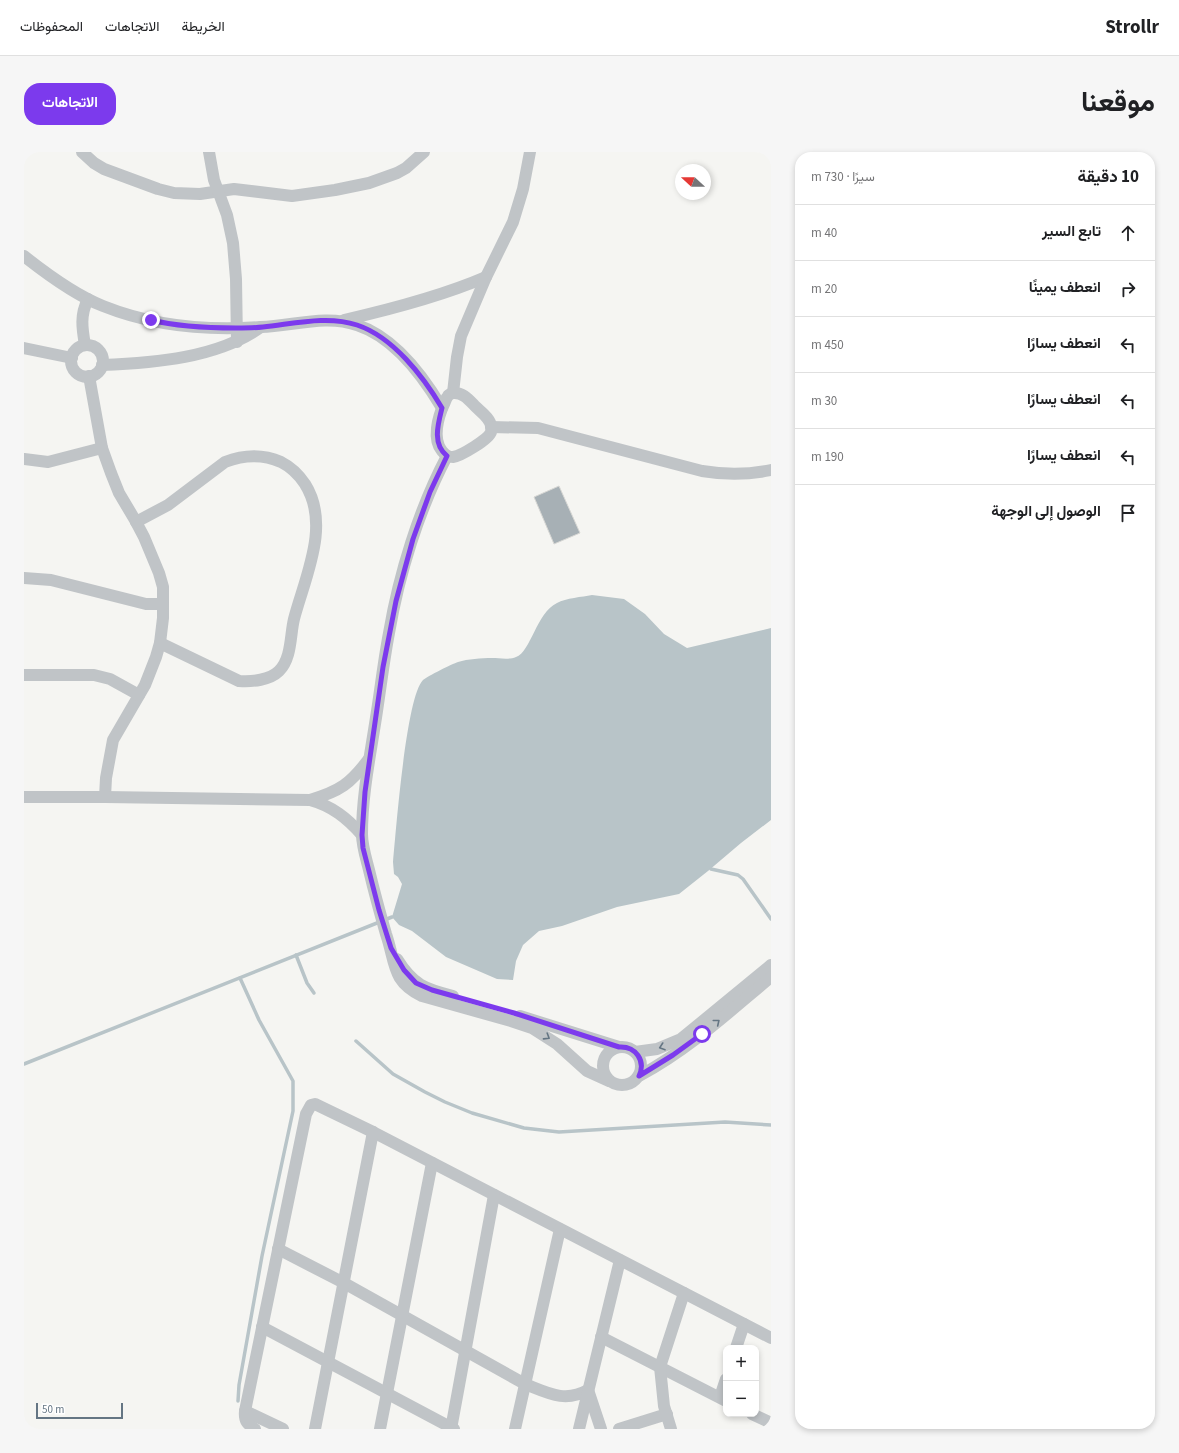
<!DOCTYPE html>
<html lang="ar">
<meta charset="utf-8">
<style>
body{margin:0;font-family:"Source Sans 3",Vazirmatn,sans-serif;background:#f6f6f6;color:#202124;direction:rtl}
.controls{position:absolute;right:12px;bottom:12px;display:grid;overflow:hidden;border-radius:8px;box-shadow:0 2px 6px #0003}
.controls button{width:36px;height:36px;display:grid;place-items:center;padding:0;border:0;border-bottom:1px solid #e0e0e0;background:#fff;color:#202124;font:20px sans-serif}
.compass{position:absolute;left:651px;top:12px;width:36px;height:36px;border-radius:50%;background:#fff;box-shadow:0 2px 6px #0003;rotate:291deg}
.scale{position:absolute;left:12px;bottom:10px;width:87px;box-sizing:border-box;padding-left:4px;border:2px solid #647583;border-top:0;font-size:11px;line-height:14px;white-space:nowrap;color:#647583;-webkit-text-stroke:3px #fff;paint-order:stroke}
.stop{position:absolute;width:12px;height:12px;margin:-9px;border:3px solid #7c3aed;border-radius:50%;background:#fff}
.stop.end{background:#7c3aed;border-color:#fff;box-shadow:0 1px 4px #0008}
.list{margin:0;padding:0;list-style:none}
h2{display:flex;justify-content:space-between;align-items:center;height:52px;margin:0;padding:0 16px;font-size:17px}
h2 small{font-size:13px;font-weight:400;color:#757577}
.list li{display:grid;grid-template-columns:26px 1fr auto;gap:12px;align-items:center;box-sizing:border-box;height:56px;padding:0 16px;border-top:1px solid #e0e0e0}
.list b{display:block;font-size:15px;white-space:nowrap}
.list em{font-size:13px;font-style:normal;color:#757577}
.icon{flex:none;width:22px;height:22px;fill:none;stroke:currentColor;stroke-width:2;stroke-linecap:round;stroke-linejoin:round}
.map{position:relative;flex:none;width:747px;height:1277px;overflow:hidden;direction:ltr;border-radius:16px}
header{display:flex;align-items:center;gap:24px;box-sizing:border-box;height:56px;padding:0 20px;background:#fff;border-bottom:1px solid #e0e0e0}
header strong{font-size:19px}
nav{display:flex;gap:22px;margin-inline-start:auto;font-size:14px}
.intro{display:flex;align-items:center;justify-content:space-between;box-sizing:border-box;height:96px;padding:0 24px}
h1{margin:0;font-size:28px}
.button{padding:10px 18px;border-radius:16px;background:#7c3aed;color:#fff;font-size:14px;font-weight:700}
main{display:flex;gap:24px;padding:0 24px}
aside{flex:1;background:#fff;border-radius:16px;box-shadow:0 2px 6px #0003}
.map>svg:first-child{display:block}
.water{fill:#b8c4c8}
.lines{fill:none;stroke-linecap:round;stroke-linejoin:round}
.stream{stroke:#b8c4c8;stroke-width:3.5}
.building{fill:#a7b0b5;stroke:#d7d7d4}
.minor{stroke:#c0c4c7;stroke-width:12}
.oneway{stroke:#647583}
.route{stroke:#7c3aed;stroke-width:5}
</style>
<header>
<strong>Strollr</strong>
<nav><a>الخريطة</a><a>الاتجاهات</a><a>المحفوظات</a></nav>
</header>
<div class="intro"><h1>موقعنا</h1><a class="button">الاتجاهات</a></div>
<main>
<aside>
<h2>10 دقيقة<small>سيرًا · 730 m</small></h2>
<ul class="list">
<li><svg class="icon" aria-label="ahead" viewBox="0 0 24 24"><path d="M12 20V5M6 11l6-6 6 6"/></svg><div><b>تابع السير</b></div><em>40 m</em></li>
<li><svg class="icon" aria-label="right" viewBox="0 0 24 24"><path d="M7 20v-9h11M14 6l5 5-5 5"/></svg><div><b>انعطف يمينًا</b></div><em>20 m</em></li>
<li><svg class="icon" aria-label="left" viewBox="0 0 24 24"><path d="M17 20v-9H6M10 6l-5 5 5 5"/></svg><div><b>انعطف يسارًا</b></div><em>450 m</em></li>
<li><svg class="icon" aria-label="left" viewBox="0 0 24 24"><path d="M17 20v-9H6M10 6l-5 5 5 5"/></svg><div><b>انعطف يسارًا</b></div><em>30 m</em></li>
<li><svg class="icon" aria-label="left" viewBox="0 0 24 24"><path d="M17 20v-9H6M10 6l-5 5 5 5"/></svg><div><b>انعطف يسارًا</b></div><em>190 m</em></li>
<li><svg class="icon" aria-label="arrive" viewBox="0 0 24 24"><path d="M6 21V4h12l-3 4 3 4H6"/></svg><div><b>الوصول إلى الوجهة</b></div></li>
</ul>
</aside>
<div class="map">
<svg width="747" height="1277" viewBox="0 0 747 1277">
<rect width="100%" height="100%" fill="#f5f5f2"/>
<path class="water" d="M 568,443 L 600,447 L 621,462 L 640,482 L 663,496 L 747,476 L 747,668 L 717,691 L 684,719 L 655,742 L 593,755 L 538,774 L 515,779 L 499,793 L 492,809 L 489,828 L 473,827 L 422,805 L 388,779 L 375,773 L 368,765 L 378,732 L 374,725 L 370,722 L 369,710 C 372,679 382,545 399,528 C 404,524 428,512 434,510 C 444,507 457,506 468,506 C 475,506 485,508 492,505 C 507,500 512,461 533,451 C 542,446 558,445 568,443 Z"/>
<g class="lines">
<g class="stream">
<path d="M 687,717 L 714,723 L 719,727 L 747,767"/>
<path d="M 272,803 L 283,831 L 290,841"/>
<path d="M 332,889 L 369,922 L 401,940 L 421,950 L 448,961 L 500,976 L 535,980 L 701,970 L 747,973"/>
<path d="M 0,912 L 368,765"/>
<path d="M 214,1249 L 215,1233 L 238,1104 L 269,959 L 269,929 L 235,868 L 216,826"/>
</g>
</g>
<path class="building" d="M 535,334 L 556,381 L 530,392 L 510,345 Z"/>
<g class="lines">
<g class="minor">
<path d="M 58,0 L 70,11 L 80,17 L 134,37 L 150,41 L 176,42 L 210,37 L 268,44 L 311,38 L 345,31 L 373,21 L 382,16 L 400,0"/>
<path d="M 185,0 L 190,28 L 203,63 L 209,91 L 212,127 L 213,190"/>
<path d="M 0,104 C 24,123 51,143 79,154 C 129,174 184,179 237,175 C 269,174 302,162 333,173 C 370,185 399,224 418,256"/>
<path d="M 320,168 C 368,157 418,144 462,125"/>
<path d="M 61,193 C 58,176 56,163 64,147"/>
<circle cx="63" cy="209" r="16"/>
<path d="M 0,196 L 48,206"/>
<path d="M 78,213 C 130,211 194,206 237,175"/>
<path d="M 65,224 L 78,296 L 87,321 L 95,341 L 111,368 L 120,385 L 135,421 L 139,435 L 139,466 L 136,491 L 132,505 L 121,533 L 89,588 L 82,626 L 81,645"/>
<path d="M 429,241 L 433,205 L 437,184 L 462,125 L 489,70 L 499,37 L 506,0"/>
<path d="M 429,241 C 439,240 445,248 452,255 C 457,260 466,266 467,274 C 467,275 468,279 467,280 C 465,287 437,304 429,305 C 424,305 421,303 418,299 C 408,287 414,265 420,252 C 421,250 422,246 424,244 C 425,242 427,242 429,241 Z"/>
<path d="M 467,275 L 514,276 L 678,319 C 702,323 723,323 747,318"/>
<path d="M 423,304 C 395,357 375,422 365,481 C 360,507 357,533 353,559 C 347,600 338,641 338,682 C 338,694 342,706 345,718 C 350,739 356,761 362,782 C 372,811 367,829 398,844 L 487,869 L 508,876 L 533,892 L 563,919 L 585,929"/>
<path d="M 0,307 L 24,310 L 78,296"/>
<path d="M 112,370 L 144,353 L 201,310 C 219,303 239,302 257,310 C 267,315 275,323 281,332 C 307,373 281,425 270,467 C 266,483 268,506 255,519 C 246,528 228,530 215,529 L 136,491"/>
<path d="M 0,426 L 27,428 L 122,452 L 139,452"/>
<path d="M 0,523 L 70,523 L 86,527 L 115,543"/>
<path d="M 0,645 L 81,645 L 286,648 C 316,639 326,632 345,607"/>
<path d="M 286,648 C 308,654 323,666 338,683"/>
<path d="M 373,807 C 389,833 401,837 429,844"/>
<path d="M 496,864 L 595,895"/>
<circle cx="598" cy="914" r="19"/>
<path d="M 611,900 L 633,897 L 657,887 L 747,813"/>
<path d="M 615,924 C 664,898 705,860 747,825"/>
<path d="M 254,1097 L 320,1131 L 501,1232 C 524,1241 541,1251 564,1238 L 577,1277"/>
<path d="M 238,1175 L 430,1277"/>
<path d="M 577,1185 L 702,1249"/>
<path d="M 712,1196 L 720,1172"/>
<path d="M 696,1245 L 702,1227"/>
<path d="M 221,1259 L 259,1277"/>
<path d="M 728,1262 L 747,1271"/>
<path d="M 231,1277 C 223,1272 220,1269 221,1259 L 282,962 L 287,953 L 291,952 L 349,980 L 747,1186"/>
<path d="M 291,1277 L 349,980"/>
<path d="M 356,1277 L 408,1011"/>
<path d="M 427,1277 L 470,1043"/>
<path d="M 491,1277 L 536,1077"/>
<path d="M 555,1277 L 596,1108"/>
<path d="M 595,1277 L 643,1262"/>
<path d="M 647,1277 L 640,1254 L 636,1215 L 660,1141"/>
</g>
</g>
<defs><path id="oneway-chevron" d="M-2-3.5L2.5 0L-2 3.5" fill="none" stroke-width="1.6" stroke-linecap="round" stroke-linejoin="round"/></defs>
<g class="oneway">
<use href="#oneway-chevron" transform="translate(693 870) rotate(-39)"/>
<use href="#oneway-chevron" transform="translate(523 885) rotate(32)"/>
<use href="#oneway-chevron" transform="translate(638 895) rotate(161)"/>
</g>
<g class="lines">
<path class="route" d="M 127,168 C 155,175 183,176 212,176 C 221,176 230,176 239,175 C 269,172 303,163 333,173 C 369,185 399,224 418,256 C 414,272 408,292 423,304 L 406,340 L 389,387 L 372,449 L 359,515 L 341,640 L 338,683 L 339,696 L 355,758 L 367,796 L 380,818 L 392,831 L 408,838 L 490,861 L 595,895 C 612,894 622,909 615,924 L 649,903 L 678,882"/>
</g>
</svg>
<div class="controls">
<button>+</button>
<button>−</button>
</div>
<svg class="compass" viewBox="-18 -18 36 36"><path d="M0-13l5 13h-10z" fill="#e53935"/><path d="M0 13l5-13h-10z" fill="#757577"/></svg>
<div class="scale">50 m</div>
<div class="stop" style="left:678px;top:882px"></div>
<div class="stop end" style="left:127px;top:168px"></div>
</div>
</main>
